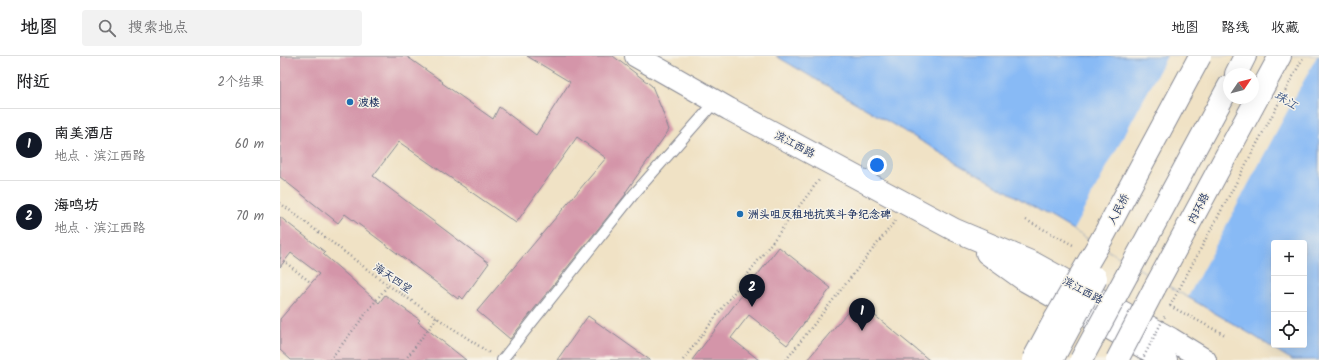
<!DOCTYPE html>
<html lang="zh">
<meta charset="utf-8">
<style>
body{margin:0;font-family:Kalam,"LXGW WenKai TC",sans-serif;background:#f2f2f2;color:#202124}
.controls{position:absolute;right:12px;bottom:12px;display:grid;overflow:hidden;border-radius:4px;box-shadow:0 4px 16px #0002}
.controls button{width:36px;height:36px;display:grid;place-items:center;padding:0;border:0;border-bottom:1px solid #e0e0e0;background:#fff;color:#202124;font:20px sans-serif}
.compass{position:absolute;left:943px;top:12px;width:36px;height:36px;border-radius:50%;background:#fff;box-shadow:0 4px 16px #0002;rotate:55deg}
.you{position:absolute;left:597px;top:109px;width:14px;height:14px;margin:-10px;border:3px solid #fff;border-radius:50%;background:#1a73e8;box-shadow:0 0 0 6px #1a73e833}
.badge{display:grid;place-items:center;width:26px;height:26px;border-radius:50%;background:#111827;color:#fff;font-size:13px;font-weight:700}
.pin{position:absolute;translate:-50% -33px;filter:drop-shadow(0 1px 2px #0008)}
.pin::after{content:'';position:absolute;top:21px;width:14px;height:12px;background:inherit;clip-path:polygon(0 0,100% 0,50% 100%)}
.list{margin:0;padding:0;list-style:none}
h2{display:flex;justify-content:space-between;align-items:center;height:52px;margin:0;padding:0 16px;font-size:17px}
h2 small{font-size:13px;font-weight:400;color:#757577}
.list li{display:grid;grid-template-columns:26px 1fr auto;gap:12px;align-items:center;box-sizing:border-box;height:72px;padding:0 16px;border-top:1px solid #e0e0e0}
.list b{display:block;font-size:15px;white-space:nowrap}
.list p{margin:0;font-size:13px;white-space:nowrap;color:#757577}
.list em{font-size:13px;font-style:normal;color:#757577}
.icon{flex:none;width:22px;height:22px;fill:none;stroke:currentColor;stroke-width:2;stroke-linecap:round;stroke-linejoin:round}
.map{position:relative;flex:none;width:1039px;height:304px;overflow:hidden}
header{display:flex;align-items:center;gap:24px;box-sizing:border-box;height:56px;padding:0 20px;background:#fff;border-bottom:1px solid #e0e0e0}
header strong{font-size:19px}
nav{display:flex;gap:22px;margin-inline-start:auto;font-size:14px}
.search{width:280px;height:36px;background:#f2f2f2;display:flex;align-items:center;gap:10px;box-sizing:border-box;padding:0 14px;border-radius:4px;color:#757577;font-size:15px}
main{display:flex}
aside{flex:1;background:#fff}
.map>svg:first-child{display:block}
.water{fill:#88baf5;stroke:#5274aa;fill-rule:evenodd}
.pier{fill:#f0e2c5;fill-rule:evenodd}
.building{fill:#d495a9}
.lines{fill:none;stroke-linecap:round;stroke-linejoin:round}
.lane-casing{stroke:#868892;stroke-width:12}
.secondary-casing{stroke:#868892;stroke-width:24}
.highway-casing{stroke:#868892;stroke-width:24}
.path{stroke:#868892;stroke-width:2.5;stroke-dasharray:1 3;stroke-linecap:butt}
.lane{stroke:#fff;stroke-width:10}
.secondary{stroke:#fff;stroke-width:22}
.highway{stroke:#fff;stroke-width:22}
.primary-bridge-casing{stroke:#868892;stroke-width:24;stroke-linecap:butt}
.highway-bridge-casing{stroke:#868892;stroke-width:24;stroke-linecap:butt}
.path-bridge{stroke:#868892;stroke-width:2.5;stroke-dasharray:1 3;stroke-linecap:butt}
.primary-bridge{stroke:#fff;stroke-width:22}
.highway-bridge{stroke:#fff;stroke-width:22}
.poi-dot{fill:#1f6fb2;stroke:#f7f3e8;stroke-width:1.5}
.labels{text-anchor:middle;stroke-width:3;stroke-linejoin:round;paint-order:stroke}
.poi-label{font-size:11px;font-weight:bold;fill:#1b2f5e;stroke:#f7f3e8;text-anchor:start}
.street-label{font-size:11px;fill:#1b2f5e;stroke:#f7f3e8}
.water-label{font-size:12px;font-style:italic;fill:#365284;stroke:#f7f3e8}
</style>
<header>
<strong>地图</strong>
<div class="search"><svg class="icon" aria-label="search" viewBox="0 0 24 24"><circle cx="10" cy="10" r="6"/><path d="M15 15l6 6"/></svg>搜索地点</div>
<nav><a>地图</a><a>路线</a><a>收藏</a></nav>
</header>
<main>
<aside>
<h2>附近<small>2个结果</small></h2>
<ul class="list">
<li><span class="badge">1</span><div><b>南美酒店</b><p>地点 · 滨江西路</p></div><em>60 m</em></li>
<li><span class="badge">2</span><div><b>海鸣坊</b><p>地点 · 滨江西路</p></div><em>70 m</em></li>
</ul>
</aside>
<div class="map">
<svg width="1039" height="304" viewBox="0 0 1039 304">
<rect width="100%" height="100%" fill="#f7f3e8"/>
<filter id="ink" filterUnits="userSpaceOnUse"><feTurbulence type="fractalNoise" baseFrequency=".025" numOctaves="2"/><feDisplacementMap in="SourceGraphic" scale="8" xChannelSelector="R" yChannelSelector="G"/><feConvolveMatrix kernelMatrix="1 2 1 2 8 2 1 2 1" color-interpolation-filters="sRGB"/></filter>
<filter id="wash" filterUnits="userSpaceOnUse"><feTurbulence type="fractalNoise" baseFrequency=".012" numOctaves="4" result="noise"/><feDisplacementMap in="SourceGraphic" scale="16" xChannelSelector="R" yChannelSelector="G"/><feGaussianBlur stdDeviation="0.9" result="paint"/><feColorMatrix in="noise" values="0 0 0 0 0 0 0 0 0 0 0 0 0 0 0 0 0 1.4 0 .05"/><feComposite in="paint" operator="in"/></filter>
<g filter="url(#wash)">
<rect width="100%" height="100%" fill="#f0e2c5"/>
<path class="water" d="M 496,0 L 1039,0 L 1039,304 L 1012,304 L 974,280 ZM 949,18 L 973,18 L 973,42 L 949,42 ZM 994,187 L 1024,187 L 1024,289 L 994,289 Z"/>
<path class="pier" d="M 887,0 L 1037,0 L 908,241 L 793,174 ZM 949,18 L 973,18 L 973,42 L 949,42 Z"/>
<g id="blocks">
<g class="building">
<path d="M 0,0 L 126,0 L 163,26 L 162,27 L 213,63 L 219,51 L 256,79 L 290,26 L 247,0 L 333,0 L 372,30 L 382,54 L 389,74 L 345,137 L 346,138 L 230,283 L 197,255 L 326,102 L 297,81 L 236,167 L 119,86 L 93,120 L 209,207 L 183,243 L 180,240 L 178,243 L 65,158 L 58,167 L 0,121 Z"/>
<path d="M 0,161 L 45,196 L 43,198 L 99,247 L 105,239 L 140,264 L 138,266 L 186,304 L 11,304 L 0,294 L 0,263 L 39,218 L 11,197 L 0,211 Z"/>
<path d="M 499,191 L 551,232 L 507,289 L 469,259 L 451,282 L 479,304 L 412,304 Z"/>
<path d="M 577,245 L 649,304 L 527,304 Z"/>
<path d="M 308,260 L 370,304 L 277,304 Z"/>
</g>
</g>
</g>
<g filter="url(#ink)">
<use href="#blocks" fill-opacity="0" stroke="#868892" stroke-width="1"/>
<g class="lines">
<g class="lane-casing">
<path id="lane" d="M 222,304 L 354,138 L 436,45"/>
</g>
<g class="secondary-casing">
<g id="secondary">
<path d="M 356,0 L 449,53 L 675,174 L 753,207 L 891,283 L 925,304"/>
<path d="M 707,197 L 746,225 L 886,304"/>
</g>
</g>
<g class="highway-casing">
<g id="highway">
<path d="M 956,18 L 965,0"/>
<path d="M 848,217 L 949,30"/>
<path d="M 874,233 L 1000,0"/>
</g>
</g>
<g class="path">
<path d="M 0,147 L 108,229 L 211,298"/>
<path d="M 746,164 L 795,190"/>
<path d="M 0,202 L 29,225"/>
<path d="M 890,250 L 945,279"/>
<path d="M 50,304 L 108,229"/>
<path d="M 125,304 L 157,262"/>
<path d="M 403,304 L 539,124"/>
<path d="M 506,304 L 615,165"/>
</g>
<use href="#lane" class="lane"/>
<use href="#secondary" class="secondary"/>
<use href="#highway" class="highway"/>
<g class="primary-bridge-casing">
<g id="primary-bridge">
<path d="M 753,304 L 774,265 L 824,179 L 920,0"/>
<path d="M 772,304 L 816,222"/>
</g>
</g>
<g class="highway-bridge-casing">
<g id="highway-bridge">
<path d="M 801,304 L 848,217"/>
<path d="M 837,304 L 874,233"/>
</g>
</g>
<g class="path-bridge">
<path d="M 890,250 L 1024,0"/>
<path d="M 862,304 L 886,258"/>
</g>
<use href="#primary-bridge" class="primary-bridge"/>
<use href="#highway-bridge" class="highway-bridge"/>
</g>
</g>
<g class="poi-dot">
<circle cx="70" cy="46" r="4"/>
<circle cx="460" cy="158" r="4"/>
</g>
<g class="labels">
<g class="poi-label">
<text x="78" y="50">波楼</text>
<text x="468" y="162">洲头咀反租地抗英斗争纪念碑</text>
</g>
<g class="street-label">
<text transform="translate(515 88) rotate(28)" y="4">滨江西路</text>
<text transform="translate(918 152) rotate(-62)" y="4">内环路</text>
<text transform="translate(838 153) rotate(-62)" y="4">人民桥</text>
<text transform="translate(113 222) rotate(35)" y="4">海天四望</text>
<text transform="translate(803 234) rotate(29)" y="4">滨江西路</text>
</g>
<g class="water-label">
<text transform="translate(1006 44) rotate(32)" y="4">珠江</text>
</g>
</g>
</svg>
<div class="controls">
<button>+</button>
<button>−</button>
<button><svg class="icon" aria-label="locate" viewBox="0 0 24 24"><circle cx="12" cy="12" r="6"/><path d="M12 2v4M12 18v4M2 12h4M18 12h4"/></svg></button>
</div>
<svg class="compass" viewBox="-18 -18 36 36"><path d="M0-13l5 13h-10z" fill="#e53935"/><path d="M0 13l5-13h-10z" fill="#757577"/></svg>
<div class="you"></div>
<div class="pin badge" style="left:582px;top:275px">1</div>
<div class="pin badge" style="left:472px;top:251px">2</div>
</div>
</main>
